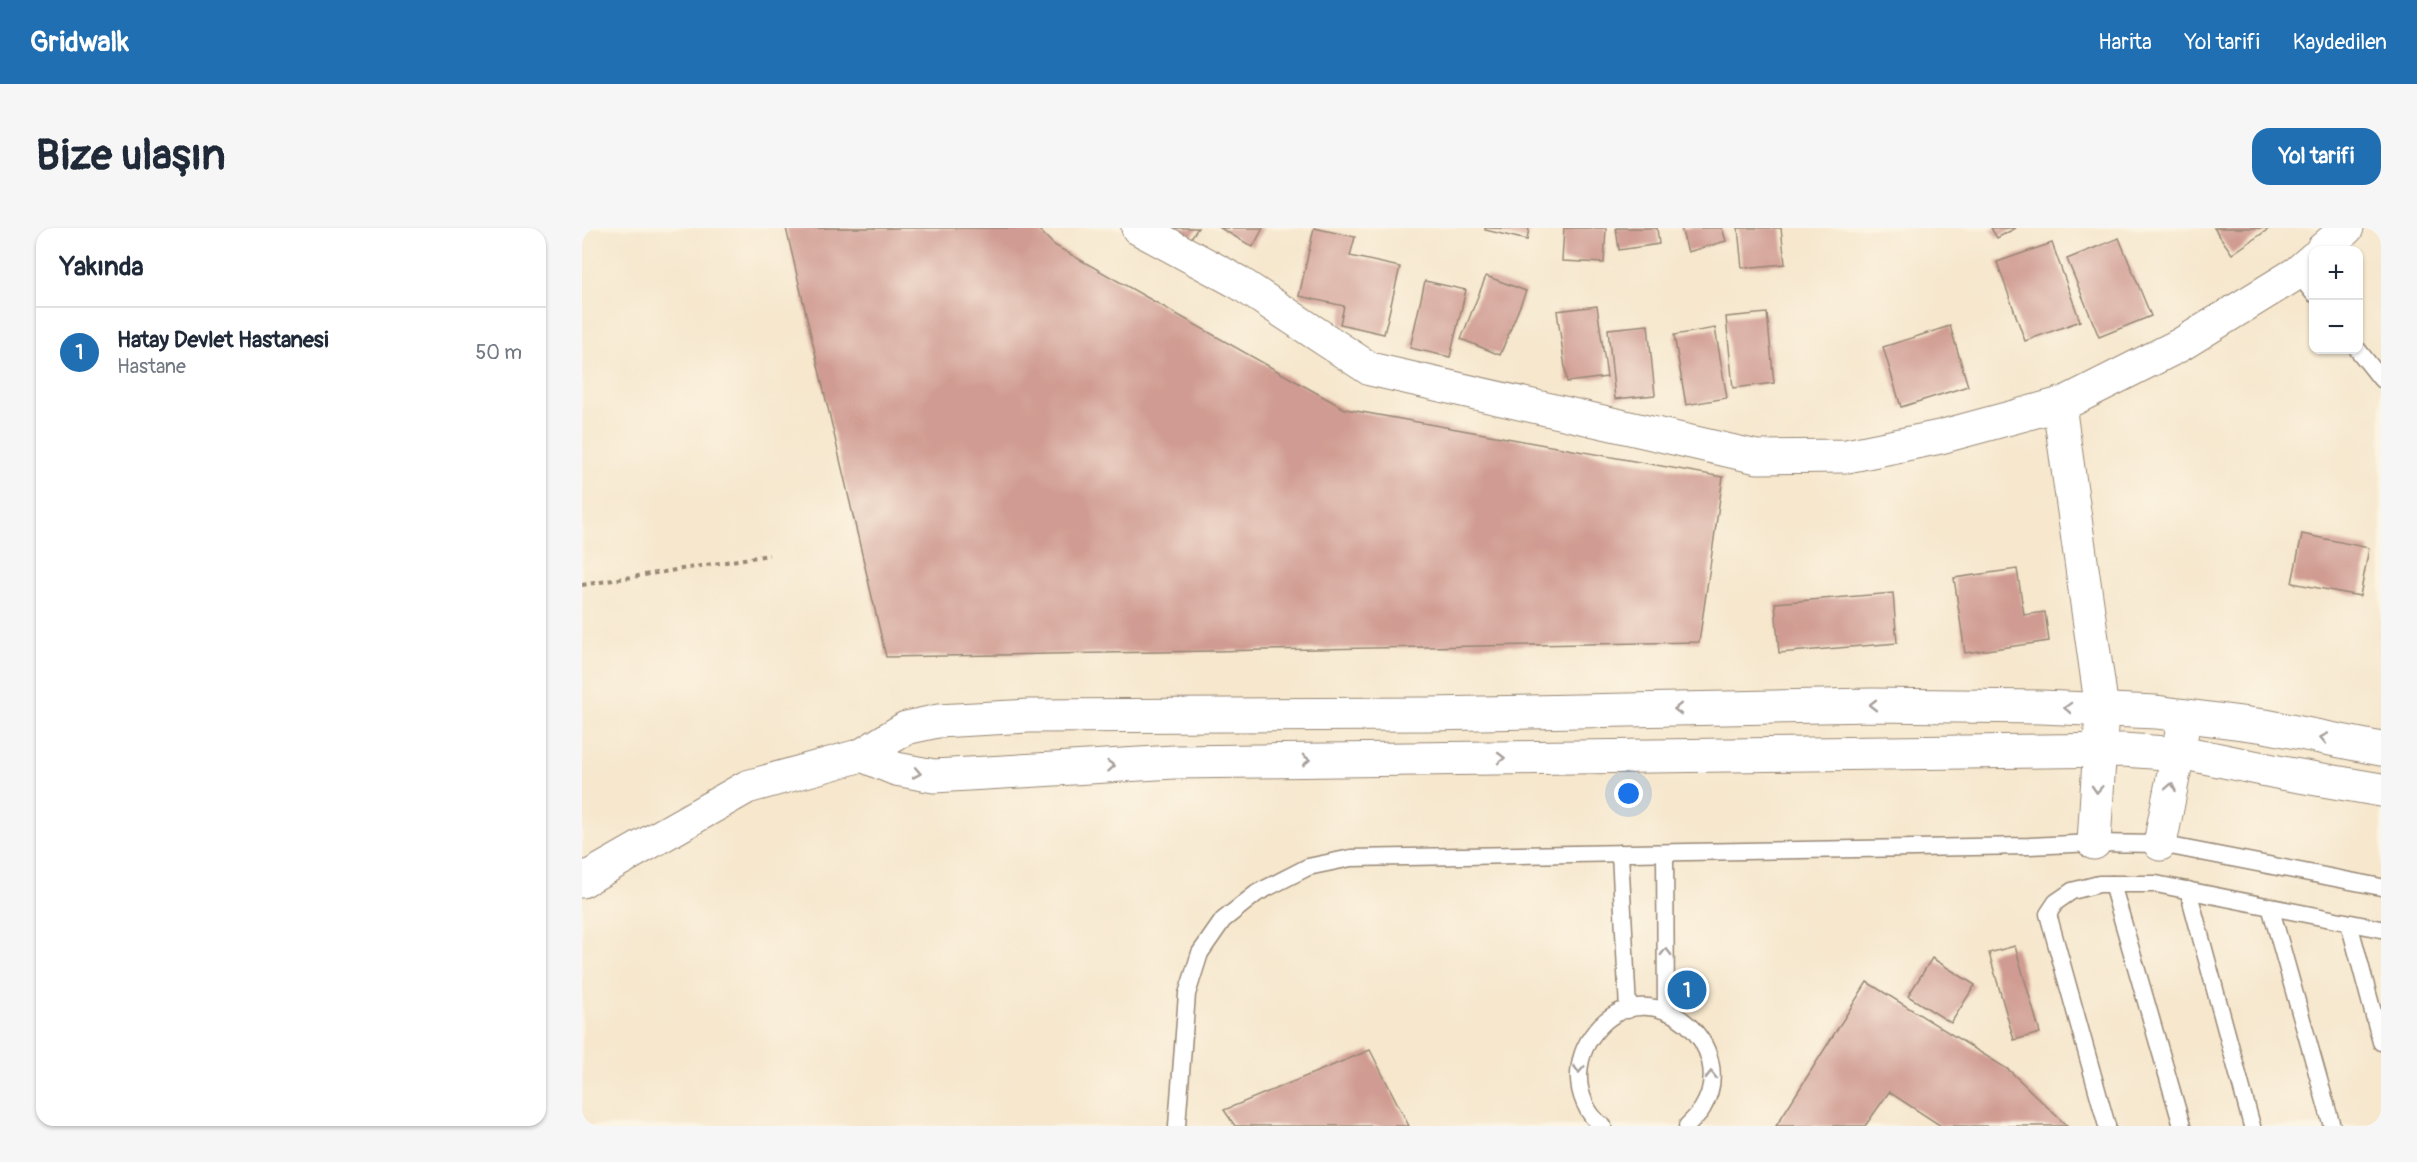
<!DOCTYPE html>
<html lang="tr">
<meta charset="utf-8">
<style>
body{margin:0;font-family:Pangolin,sans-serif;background:#f6f6f7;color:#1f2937}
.controls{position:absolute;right:18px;top:18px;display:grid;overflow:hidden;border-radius:12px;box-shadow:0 2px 4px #0004}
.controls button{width:54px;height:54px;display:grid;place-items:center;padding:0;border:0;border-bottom:2px solid #e0e1e3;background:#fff;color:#1f2937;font:30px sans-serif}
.you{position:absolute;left:1047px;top:566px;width:21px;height:21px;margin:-15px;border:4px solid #fff;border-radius:50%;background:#1a73e8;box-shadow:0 0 0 9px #1a73e833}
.badge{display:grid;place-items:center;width:39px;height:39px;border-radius:50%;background:#1f6fb2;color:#fff;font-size:20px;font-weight:700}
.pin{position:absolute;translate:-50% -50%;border:3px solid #fff;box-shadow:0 2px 6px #0006}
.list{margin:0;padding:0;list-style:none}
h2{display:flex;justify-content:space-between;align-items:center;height:78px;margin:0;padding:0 24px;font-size:26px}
h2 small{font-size:20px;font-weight:400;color:#747a83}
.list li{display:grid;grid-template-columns:39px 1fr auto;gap:18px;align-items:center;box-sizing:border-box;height:90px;padding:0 24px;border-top:2px solid #e0e1e3}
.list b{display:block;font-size:22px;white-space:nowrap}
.list p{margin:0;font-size:20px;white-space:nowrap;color:#747a83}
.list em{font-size:20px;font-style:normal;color:#747a83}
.map{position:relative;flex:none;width:1799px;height:898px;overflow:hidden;border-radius:18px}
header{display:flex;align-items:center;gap:36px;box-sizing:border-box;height:84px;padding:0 30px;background:#1f6fb2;color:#fff}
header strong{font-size:28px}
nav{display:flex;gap:33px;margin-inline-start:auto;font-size:21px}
.intro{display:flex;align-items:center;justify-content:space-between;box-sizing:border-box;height:144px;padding:0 36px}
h1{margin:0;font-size:42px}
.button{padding:15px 27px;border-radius:18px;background:#1f6fb2;color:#fff;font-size:21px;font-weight:700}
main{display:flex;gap:36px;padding:0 36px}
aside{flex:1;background:#fff;border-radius:18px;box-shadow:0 2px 4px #0004}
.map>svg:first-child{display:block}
.building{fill:#d09b92}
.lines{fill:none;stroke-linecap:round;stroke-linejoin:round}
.service-casing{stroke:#988876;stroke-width:19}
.minor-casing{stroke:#988876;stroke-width:35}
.tertiary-casing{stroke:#988876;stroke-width:35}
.path{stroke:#988876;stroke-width:4;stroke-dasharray:4.5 4.5;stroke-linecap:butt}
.service{stroke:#fff;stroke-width:16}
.minor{stroke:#fff;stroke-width:33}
.tertiary{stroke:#fff;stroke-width:33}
.oneway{stroke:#a79f9a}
</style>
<header>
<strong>Gridwalk</strong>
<nav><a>Harita</a><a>Yol tarifi</a><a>Kaydedilen</a></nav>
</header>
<div class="intro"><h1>Bize ulaşın</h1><a class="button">Yol tarifi</a></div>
<main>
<aside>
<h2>Yakında<small></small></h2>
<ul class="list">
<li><span class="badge">1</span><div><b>Hatay Devlet Hastanesi</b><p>Hastane</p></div><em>50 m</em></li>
</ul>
</aside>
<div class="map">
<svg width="1799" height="898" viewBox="0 0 1799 898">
<rect width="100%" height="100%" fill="#fcf5e5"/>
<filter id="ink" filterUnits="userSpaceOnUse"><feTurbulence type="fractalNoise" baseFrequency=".0167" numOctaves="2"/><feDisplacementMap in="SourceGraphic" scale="12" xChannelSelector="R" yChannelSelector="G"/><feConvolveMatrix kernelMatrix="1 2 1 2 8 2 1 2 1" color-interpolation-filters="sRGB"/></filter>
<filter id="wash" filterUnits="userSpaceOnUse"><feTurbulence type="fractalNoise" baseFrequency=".008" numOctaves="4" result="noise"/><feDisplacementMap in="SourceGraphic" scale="24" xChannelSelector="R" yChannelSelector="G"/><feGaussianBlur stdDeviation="1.35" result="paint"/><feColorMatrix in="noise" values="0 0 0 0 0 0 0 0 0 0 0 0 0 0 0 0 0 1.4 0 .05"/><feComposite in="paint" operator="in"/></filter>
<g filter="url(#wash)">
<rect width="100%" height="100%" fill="#f6e7cd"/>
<g id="blocks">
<g class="building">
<path d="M 204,0 L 455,0 L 472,17 L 763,181 L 1141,249 L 1117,414 L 304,429 Z"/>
<path d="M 586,0 L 616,0 L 606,14 Z"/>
<path d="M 638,0 L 681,0 L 671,19 Z"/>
<path d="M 732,0 L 773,9 L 768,28 L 818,39 L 802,106 L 758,96 L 762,78 L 717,68 Z"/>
<path d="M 903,0 L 947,0 L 945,12 L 903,2 Z"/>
<path d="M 982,0 L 1024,0 L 1022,35 L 980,33 Z"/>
<path d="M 1034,0 L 1075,0 L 1077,16 L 1037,22 Z"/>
<path d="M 1099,0 L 1140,0 L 1144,13 L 1106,24 Z"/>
<path d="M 1156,0 L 1199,0 L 1203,36 L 1160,40 Z"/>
<path d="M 1409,0 L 1434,0 L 1415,10 Z"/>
<path d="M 1632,0 L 1688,0 L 1650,26 Z"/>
<path d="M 1537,10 L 1569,88 L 1517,109 L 1485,31 Z"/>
<path d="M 1470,15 L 1498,93 L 1443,113 L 1415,34 Z"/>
<path d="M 904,48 L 944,63 L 918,127 L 879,111 Z"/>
<path d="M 843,53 L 884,62 L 868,129 L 828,120 Z"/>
<path d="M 1015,78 L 1025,149 L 985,154 L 975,83 Z"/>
<path d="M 1185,85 L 1192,155 L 1151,160 L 1144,89 Z"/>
<path d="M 1066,97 L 1073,167 L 1033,171 L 1026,101 Z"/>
<path d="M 1368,98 L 1386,158 L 1319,179 L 1301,119 Z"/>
<path d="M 1133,100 L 1145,170 L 1104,177 L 1092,107 Z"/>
<path d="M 1720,306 L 1787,320 L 1778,368 L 1710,355 Z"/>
<path d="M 1435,341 L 1442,387 L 1463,384 L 1467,413 L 1383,425 L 1372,350 Z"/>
<path d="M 1311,365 L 1315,415 L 1197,425 L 1193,375 Z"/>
<path d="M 1433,718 L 1458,805 L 1432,812 L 1407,725 Z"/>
<path d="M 1350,730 L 1393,757 L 1369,795 L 1326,768 Z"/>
<path d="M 1285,754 L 1427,842 L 1485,898 L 1359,898 L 1307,864 L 1283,898 L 1194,898 Z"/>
<path d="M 788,822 L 827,898 L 653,898 L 642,882 Z"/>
</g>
</g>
</g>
<g filter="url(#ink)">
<use href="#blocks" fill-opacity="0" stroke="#988876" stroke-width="1.5"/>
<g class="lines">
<g class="service-casing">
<g id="service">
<path d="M 1715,45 L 1732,66"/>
<path d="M 1776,122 L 1799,151"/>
<path d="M 1038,625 L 1046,782"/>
<path d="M 1083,625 L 1084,783"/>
<path d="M 1530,656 L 1600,898"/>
<path d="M 1606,662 L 1670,898"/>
<path d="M 1688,678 L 1750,898"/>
<path d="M 1767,695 L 1799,814"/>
<path d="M 595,898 L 605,766 L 618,725 L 641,692 L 675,665 L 726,639 L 769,630 L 1447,618 L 1512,615 L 1578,616 L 1799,659"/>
<path d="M 1021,898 C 1005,888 996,864 997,846 C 998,826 1005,812 1019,797 C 1072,744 1159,817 1120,881 C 1116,887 1110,893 1105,898"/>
<path d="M 1525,898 L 1466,686 L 1474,674 L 1490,663 L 1517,656 L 1574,656 L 1799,701"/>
</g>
</g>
<g class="minor-casing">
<g id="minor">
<path d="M 556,0 L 656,54 L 788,141 L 1175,229 L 1265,228 L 1358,209 L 1483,175 L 1598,117 L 1715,45 L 1732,30"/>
<path d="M 1740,22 L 1765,0"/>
<path d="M 1477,177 L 1520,482 L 1512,615"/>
<path d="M 1578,616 L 1603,488"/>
</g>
</g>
<g class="tertiary-casing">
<g id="tertiary">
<path d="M 280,527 L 314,541 L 352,548 L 592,534 L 1541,522 L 1613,527 L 1700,545 L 1799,562"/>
<path d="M 0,653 L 165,559 L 280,527 L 324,500 L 356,493 L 447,488 L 849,486 L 1290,477 L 1459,479 L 1574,484 L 1683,498 L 1799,521"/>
</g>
</g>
<path class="path" d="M 0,357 L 187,327"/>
<use href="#service" class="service"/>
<use href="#minor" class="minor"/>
<use href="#tertiary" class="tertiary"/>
</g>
<defs><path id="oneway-chevron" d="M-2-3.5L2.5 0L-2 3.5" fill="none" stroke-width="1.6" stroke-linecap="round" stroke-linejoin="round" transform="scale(1.5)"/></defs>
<g class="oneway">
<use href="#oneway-chevron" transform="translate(1291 477) rotate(180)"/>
<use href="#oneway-chevron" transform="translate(1486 480) rotate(-178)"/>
<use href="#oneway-chevron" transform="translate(1096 481) rotate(179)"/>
<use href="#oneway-chevron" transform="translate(1742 510) rotate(-169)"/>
<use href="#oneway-chevron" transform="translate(919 530) rotate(-1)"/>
<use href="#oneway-chevron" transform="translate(724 532) rotate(-1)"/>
<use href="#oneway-chevron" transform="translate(529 538) rotate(-4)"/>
<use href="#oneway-chevron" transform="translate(335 545) rotate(11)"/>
<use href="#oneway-chevron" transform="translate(1589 559) rotate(-79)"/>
<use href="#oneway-chevron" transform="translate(1515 561) rotate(93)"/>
<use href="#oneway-chevron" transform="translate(1084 724) rotate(-90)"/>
<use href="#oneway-chevron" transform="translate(997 841) rotate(93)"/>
<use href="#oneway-chevron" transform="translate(1129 847) rotate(-90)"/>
</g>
</g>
</svg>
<div class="controls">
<button>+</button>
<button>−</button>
</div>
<div class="you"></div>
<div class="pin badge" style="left:1105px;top:762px">1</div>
</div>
</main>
